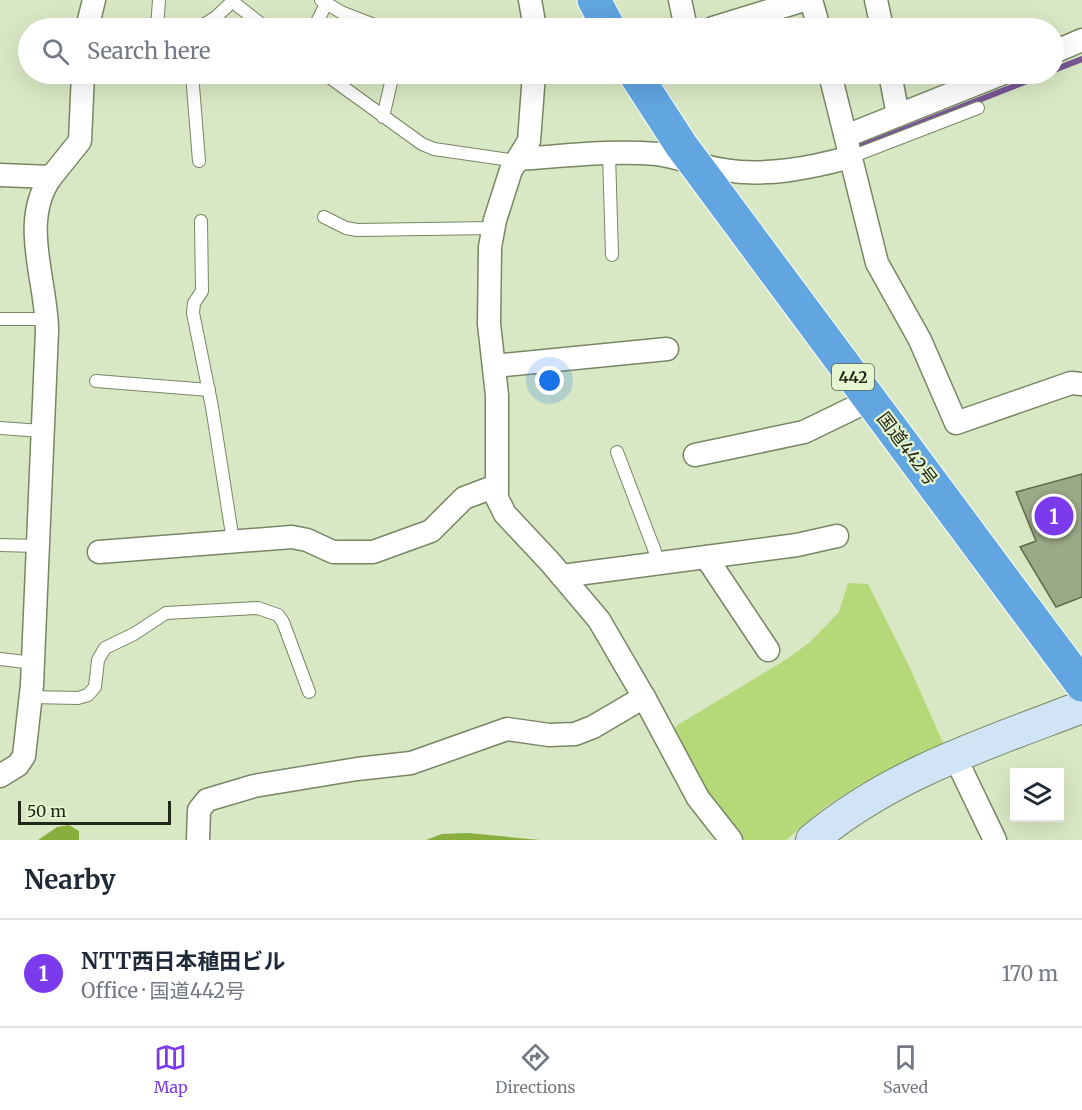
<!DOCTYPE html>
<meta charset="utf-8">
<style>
body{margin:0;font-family:Merriweather,"Noto Sans JP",serif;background:#f6f6f7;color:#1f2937}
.controls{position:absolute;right:18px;bottom:18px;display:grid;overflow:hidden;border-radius:0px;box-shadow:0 6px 24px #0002}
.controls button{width:54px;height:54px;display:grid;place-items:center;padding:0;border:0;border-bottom:2px solid #e0e1e3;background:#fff;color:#1f2937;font:30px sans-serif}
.scale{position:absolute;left:18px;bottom:15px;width:153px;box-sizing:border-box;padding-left:6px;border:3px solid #212719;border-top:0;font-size:16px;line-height:21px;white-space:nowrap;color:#212719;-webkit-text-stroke:4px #e6f6d1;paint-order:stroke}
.you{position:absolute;left:550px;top:381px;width:21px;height:21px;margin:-15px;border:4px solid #fff;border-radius:50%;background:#1a73e8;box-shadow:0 0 0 9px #1a73e833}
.badge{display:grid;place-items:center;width:39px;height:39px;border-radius:50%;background:#7c3aed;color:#fff;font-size:20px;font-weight:700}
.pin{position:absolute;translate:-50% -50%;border:3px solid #fff;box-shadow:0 2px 6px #0006}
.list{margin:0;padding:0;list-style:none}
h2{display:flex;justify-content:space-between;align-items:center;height:78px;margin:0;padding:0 24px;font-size:26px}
h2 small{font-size:20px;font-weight:400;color:#747a83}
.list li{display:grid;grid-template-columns:39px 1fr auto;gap:18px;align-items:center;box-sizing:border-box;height:108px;padding:0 24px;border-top:2px solid #e0e1e3}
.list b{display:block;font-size:22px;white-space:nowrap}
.list p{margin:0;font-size:20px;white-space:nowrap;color:#747a83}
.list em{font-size:20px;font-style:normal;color:#747a83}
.icon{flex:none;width:33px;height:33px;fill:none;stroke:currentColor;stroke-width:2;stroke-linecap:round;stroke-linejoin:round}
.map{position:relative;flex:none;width:1082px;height:840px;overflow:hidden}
.search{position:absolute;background:#fff;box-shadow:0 6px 24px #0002;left:18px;right:18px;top:18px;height:66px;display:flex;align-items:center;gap:15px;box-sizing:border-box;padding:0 21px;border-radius:33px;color:#747a83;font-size:22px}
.sheet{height:186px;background:#fff}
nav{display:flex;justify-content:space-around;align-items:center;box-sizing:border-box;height:84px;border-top:2px solid #e0e1e3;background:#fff;font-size:16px;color:#747a83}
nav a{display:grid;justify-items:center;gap:3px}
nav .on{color:#7c3aed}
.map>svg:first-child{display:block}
.green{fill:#b5d879}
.forest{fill:#88ae3e}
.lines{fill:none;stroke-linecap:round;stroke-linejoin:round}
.stream{stroke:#765694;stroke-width:6}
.building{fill:#9aa986;stroke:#5e6b4a;stroke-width:1.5}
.lane-casing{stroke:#788664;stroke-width:14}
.street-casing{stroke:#788664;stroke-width:25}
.secondary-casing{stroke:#788664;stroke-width:34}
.highway-casing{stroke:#fff;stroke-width:35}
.lane{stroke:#fff;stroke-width:12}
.street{stroke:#fff;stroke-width:22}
.secondary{stroke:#d0e4f6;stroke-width:32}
.highway{stroke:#61a6e1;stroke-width:33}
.labels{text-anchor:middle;stroke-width:4.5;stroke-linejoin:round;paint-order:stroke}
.shield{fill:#e6f6d1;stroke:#5c6550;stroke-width:1.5}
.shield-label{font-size:16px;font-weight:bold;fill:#212719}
.street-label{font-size:18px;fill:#212719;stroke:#e6f6d1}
</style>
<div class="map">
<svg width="1082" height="840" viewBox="0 0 1082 840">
<rect width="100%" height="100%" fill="#d9e8c4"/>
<path class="green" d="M 848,583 L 868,584 L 909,666 L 944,745 L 859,785 L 825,807 L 786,840 L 742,840 L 709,803 L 674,733 L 676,726 L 787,659 L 810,642 L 839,612 Z"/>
<g class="forest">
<path d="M 69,825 L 79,831 L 79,840 L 38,840 L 57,827 Z"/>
<path d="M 468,833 L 540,840 L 426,840 L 442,834 Z"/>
</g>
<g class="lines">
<g class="stream">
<path d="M 1054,70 L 1082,59"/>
<path d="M 854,149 L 1045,74"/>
</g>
</g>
<path class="building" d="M 1082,474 L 1082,597 L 1056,607 L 1020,547 L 1036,541 L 1016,492 Z"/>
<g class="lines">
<g class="lane-casing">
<g id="lane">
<path d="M 321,0 L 341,12 L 382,28"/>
<path d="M 233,2 L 266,28"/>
<path d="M 157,28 L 159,0"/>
<path d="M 199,28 L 216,17 L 234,0"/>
<path d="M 314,28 L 326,4"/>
<path d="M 192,74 L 199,161"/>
<path d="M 325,74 L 422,144 L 434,149 L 517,161"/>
<path d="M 383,117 L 393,74"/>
<path d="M 609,154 L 612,255"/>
<path d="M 851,157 L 978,108"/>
<path d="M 324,217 L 346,228 L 357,230 L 493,228"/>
<path d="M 201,221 L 202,291 L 194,303 L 193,313 L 212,407 L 233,541"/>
<path d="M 0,319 L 47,319"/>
<path d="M 96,381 L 209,390"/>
<path d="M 0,428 L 42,431"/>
<path d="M 617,452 L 659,562"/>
<path d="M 0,545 L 37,546"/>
<path d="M 0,659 L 33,663"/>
<path d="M 31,697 L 78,698 L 88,695 L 95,687 L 98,660 L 105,648 L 134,634 L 166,613 L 258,608 L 278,615 L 283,622 L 309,692"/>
</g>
</g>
<g class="street-casing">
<g id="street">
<path d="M 530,0 L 535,28"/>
<path d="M 680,0 L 686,28"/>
<path d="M 811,0 L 819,28"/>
<path d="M 876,0 L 882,28"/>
<path d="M 87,28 L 94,0"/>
<path d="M 713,28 L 804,0"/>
<path d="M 1054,52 L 1082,40"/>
<path d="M 534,74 L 529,141 L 511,170 L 495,220 L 490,247 L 489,324 L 497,395 L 497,498 L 505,514 L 550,562 L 599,620 L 645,699 L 698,798 L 731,840"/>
<path d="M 830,74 L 877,263 L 920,340 L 956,423 L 1071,383 L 1082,384"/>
<path d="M 890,74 L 898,115"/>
<path d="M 846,136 L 1001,74"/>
<path d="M 519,159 C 565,156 612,150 657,154 C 680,157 701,167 724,170 C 766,177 810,168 851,157"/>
<path d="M 0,175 L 51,177 L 80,141 L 83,74"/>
<path d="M 494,366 L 667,349"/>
<path d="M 695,455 L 804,432 L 870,400"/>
<path d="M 99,552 L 292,537 L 307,540 L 333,552 L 373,552 L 431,531 L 464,498 L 496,486"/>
<path d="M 706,557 L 768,650"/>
<path d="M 562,576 L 797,545 L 837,536"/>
<path d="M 955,757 L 995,840"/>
<path d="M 0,776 L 18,765 L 24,756 L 32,685 L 47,331 C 47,281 19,222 51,177"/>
<path d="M 198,840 L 199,810 L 207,800 L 254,786 L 357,769 L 411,763 L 507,729 L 549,735 L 575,734 L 593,727 L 644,697"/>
</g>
</g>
<g class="secondary-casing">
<path id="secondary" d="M 812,840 C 890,774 988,743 1082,707"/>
</g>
<g class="highway-casing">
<g id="highway">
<path d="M 594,0 L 609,28"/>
<path d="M 635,74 L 681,145 L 1082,685"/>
</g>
</g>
<use href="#lane" class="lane"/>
<use href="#street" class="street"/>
<use href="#secondary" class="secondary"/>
<use href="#highway" class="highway"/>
</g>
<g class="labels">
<rect class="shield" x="832" y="364" width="42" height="26" rx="4.5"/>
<g class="shield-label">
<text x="853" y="383">442</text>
</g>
<g class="street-label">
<text transform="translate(907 449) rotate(53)" y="6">国道442号</text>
</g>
</g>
</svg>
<div class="controls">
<button><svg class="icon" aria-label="layers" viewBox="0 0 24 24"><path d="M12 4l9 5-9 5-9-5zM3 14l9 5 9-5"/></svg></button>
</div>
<div class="scale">50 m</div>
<div class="you"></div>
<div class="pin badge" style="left:1054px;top:516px">1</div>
<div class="search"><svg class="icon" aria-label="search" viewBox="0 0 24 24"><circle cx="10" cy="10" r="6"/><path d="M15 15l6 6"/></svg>Search here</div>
</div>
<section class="sheet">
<h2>Nearby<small></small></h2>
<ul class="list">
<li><span class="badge">1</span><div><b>NTT西日本稙田ビル</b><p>Office · 国道442号</p></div><em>170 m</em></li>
</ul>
</section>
<nav>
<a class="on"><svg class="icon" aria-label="map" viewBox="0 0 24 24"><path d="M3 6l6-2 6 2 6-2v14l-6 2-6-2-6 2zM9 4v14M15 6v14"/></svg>Map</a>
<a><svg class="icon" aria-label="directions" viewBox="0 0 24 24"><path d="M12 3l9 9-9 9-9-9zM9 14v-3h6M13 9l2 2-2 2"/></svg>Directions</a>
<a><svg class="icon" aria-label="saved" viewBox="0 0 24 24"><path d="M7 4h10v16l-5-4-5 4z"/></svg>Saved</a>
</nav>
